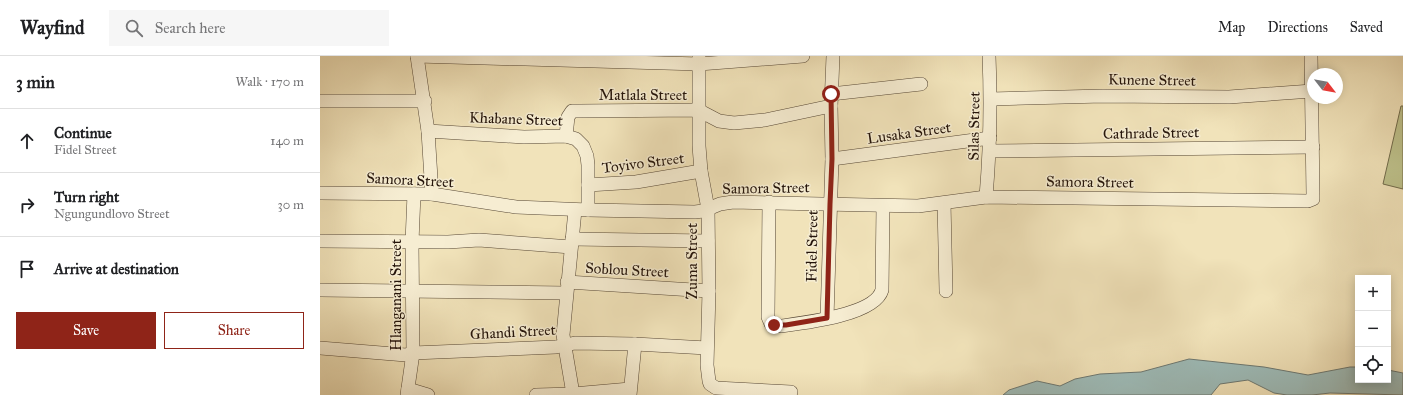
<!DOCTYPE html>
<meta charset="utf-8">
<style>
body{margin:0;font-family:"IM FELL Great Primer",serif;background:#f6f6f6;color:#202124}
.controls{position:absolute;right:12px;bottom:12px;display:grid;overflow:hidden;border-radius:0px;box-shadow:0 2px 10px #0003}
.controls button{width:36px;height:36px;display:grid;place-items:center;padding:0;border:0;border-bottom:1px solid #e0e0e0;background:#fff;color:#202124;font:20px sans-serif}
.compass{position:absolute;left:987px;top:12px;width:36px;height:36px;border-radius:50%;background:#fff;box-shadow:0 2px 10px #0003;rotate:121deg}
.stop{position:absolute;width:12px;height:12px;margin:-9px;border:3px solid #8f2418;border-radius:50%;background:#fff}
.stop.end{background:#8f2418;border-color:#fff;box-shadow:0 1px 4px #0008}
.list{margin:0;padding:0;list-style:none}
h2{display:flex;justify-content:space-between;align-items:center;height:52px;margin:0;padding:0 16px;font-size:17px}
h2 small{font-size:13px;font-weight:400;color:#757577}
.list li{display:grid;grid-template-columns:26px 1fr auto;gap:12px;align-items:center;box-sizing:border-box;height:64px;padding:0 16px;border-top:1px solid #e0e0e0}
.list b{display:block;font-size:15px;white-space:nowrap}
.list p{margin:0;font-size:13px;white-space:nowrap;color:#757577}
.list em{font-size:13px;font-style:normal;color:#757577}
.actions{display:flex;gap:8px;padding:12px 16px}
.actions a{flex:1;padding:9px 0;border:1px solid #8f2418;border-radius:0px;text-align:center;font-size:14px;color:#8f2418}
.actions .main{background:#8f2418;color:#fff}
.icon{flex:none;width:22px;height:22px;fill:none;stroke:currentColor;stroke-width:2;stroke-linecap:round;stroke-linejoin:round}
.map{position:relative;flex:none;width:1083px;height:339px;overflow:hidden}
header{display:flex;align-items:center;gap:24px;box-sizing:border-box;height:56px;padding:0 20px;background:#fff;border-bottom:1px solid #e0e0e0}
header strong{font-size:19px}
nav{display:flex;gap:22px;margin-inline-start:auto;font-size:14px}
.search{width:280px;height:36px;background:#f6f6f6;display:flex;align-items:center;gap:10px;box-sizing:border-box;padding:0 14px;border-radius:0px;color:#757577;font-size:15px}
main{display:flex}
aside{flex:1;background:#fff}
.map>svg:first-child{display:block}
.pitch{fill:#bec28c;stroke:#716b4b}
.water{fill:#9ebcb9;stroke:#6d7973}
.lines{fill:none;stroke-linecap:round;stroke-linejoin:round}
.minor-casing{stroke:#574836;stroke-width:14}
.minor{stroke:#f6edd2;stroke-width:13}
.route{stroke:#8f2418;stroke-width:5}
.labels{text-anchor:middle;stroke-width:3;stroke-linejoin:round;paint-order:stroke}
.street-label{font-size:15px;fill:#24140a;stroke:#f6edd2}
</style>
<header>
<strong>Wayfind</strong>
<div class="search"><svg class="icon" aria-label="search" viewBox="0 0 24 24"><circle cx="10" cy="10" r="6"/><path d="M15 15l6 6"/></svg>Search here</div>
<nav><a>Map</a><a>Directions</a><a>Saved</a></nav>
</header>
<main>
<aside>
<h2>3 min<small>Walk · 170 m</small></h2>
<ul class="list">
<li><svg class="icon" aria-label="ahead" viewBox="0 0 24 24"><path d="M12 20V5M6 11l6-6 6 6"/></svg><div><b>Continue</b><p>Fidel Street</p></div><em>140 m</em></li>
<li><svg class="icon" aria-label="right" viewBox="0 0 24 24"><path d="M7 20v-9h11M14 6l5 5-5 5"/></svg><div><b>Turn right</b><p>Ngungundlovo Street</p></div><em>30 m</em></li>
<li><svg class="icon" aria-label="arrive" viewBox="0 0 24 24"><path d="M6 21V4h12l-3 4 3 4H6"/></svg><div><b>Arrive at destination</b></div></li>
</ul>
<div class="actions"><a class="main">Save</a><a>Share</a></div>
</aside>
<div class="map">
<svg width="1083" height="339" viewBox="0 0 1083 339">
<rect width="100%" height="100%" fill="#f1e3ba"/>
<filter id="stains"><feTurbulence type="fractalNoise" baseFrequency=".005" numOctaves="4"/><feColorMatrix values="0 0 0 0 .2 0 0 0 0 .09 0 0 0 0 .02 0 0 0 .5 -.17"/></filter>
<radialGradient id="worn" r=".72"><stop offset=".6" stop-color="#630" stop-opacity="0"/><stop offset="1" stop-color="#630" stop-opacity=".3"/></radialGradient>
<path class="pitch" d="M 1081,50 L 1083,50 L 1083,133 L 1063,128 Z"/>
<path class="water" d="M 869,303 L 944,311 L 988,319 L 1030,311 L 1038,311 L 1038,324 L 1068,324 L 1068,314 L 1083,317 L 1083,339 L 1010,337 L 992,339 L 967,339 L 954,337 L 928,324 L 900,328 L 891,339 L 683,339 L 689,334 L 717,325 L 740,330 L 755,323 L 780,318 L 821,316 Z"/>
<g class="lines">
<g class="minor-casing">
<g id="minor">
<path d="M 97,0 L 379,8 L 483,0"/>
<path d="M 97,0 L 108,75 L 112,138"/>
<path d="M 379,0 L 379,90 L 381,115 L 388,153 L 389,235 L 387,309 L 389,325 L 390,328 L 396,332 L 471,336"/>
<path d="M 511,38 L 601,28"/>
<path d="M 671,43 L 783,40 L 909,41 L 992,35"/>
<path d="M 0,45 L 105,45"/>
<path d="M 108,75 L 204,81 L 246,80 L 256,83 L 263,90 L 267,100 L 268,109 L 268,154"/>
<path d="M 246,80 L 248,61 L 252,55 L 259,55 L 378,54 L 399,65 L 414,67 L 445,64 L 511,50"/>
<path d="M 670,95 L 993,91"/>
<path d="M 512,103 L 670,82"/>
<path d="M 268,129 L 316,126 L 381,115"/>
<path d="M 0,137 L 112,138 L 196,151 L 268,154 L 375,156 L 383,155 L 400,148 L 413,146 L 598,150 L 666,141 L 988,145 L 993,143 L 993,139 L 991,0"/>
<path d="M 666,141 C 670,94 671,47 669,0"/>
<path d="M 449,146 L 448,261 L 451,268 L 461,270 C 484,267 555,259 562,234 L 563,150"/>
<path d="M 624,147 L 626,235"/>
<path d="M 252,183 L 388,185"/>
<path d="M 0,185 L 128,186 L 159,184 L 251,191"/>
<path d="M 247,226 L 389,235"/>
<path d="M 0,234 L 246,237"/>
<path d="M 507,262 L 512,103 L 511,50 L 513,0"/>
<path d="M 0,292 L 86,299 L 93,297 L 236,291 L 255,287 L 315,288 L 387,292"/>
<path d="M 88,333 L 108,339"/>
<path d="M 253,338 L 243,279 L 255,154"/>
<path d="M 87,339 L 93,297 L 92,186 L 94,138"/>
<path d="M 216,339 L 253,338 L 310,333"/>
<path d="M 310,339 L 315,288"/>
</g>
</g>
<use href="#minor" class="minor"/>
</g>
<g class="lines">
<path class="route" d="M 454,269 L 466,269 L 507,262 L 510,148 L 512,103 L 511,38"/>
</g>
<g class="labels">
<g class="street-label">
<text transform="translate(832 24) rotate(1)" y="5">Kunene Street</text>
<text x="323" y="44">Matlala Street</text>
<text transform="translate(196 63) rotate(2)" y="5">Khabane Street</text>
<text transform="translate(654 70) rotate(-89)" y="5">Silas Street</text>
<text transform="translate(589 77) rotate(-8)" y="5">Lusaka Street</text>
<text transform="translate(831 77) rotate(-1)" y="5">Cathrade Street</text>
<text transform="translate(323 107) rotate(-7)" y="5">Toyivo Street</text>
<text transform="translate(90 124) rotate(3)" y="5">Samora Street</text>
<text transform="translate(770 126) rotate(1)" y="5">Samora Street</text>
<text transform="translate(446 132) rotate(-1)" y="5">Samora Street</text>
<text transform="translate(492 190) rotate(-89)" y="5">Fidel Street</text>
<text transform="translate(372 205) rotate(-90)" y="5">Zuma Street</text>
<text transform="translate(307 214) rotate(3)" y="5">Soblou Street</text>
<text transform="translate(76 239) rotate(-90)" y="5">Hlanganani Street</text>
<text transform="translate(193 276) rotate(-3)" y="5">Ghandi Street</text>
</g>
</g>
<rect width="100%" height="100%" filter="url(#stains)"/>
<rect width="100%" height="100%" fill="url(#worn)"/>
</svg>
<div class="controls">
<button>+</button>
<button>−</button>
<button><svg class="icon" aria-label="locate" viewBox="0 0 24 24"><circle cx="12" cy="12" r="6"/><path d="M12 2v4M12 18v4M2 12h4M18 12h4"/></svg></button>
</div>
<svg class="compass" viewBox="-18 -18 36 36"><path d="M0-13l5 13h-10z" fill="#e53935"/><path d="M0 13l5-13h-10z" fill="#757577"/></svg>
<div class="stop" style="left:511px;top:38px"></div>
<div class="stop end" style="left:454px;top:269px"></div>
</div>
</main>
